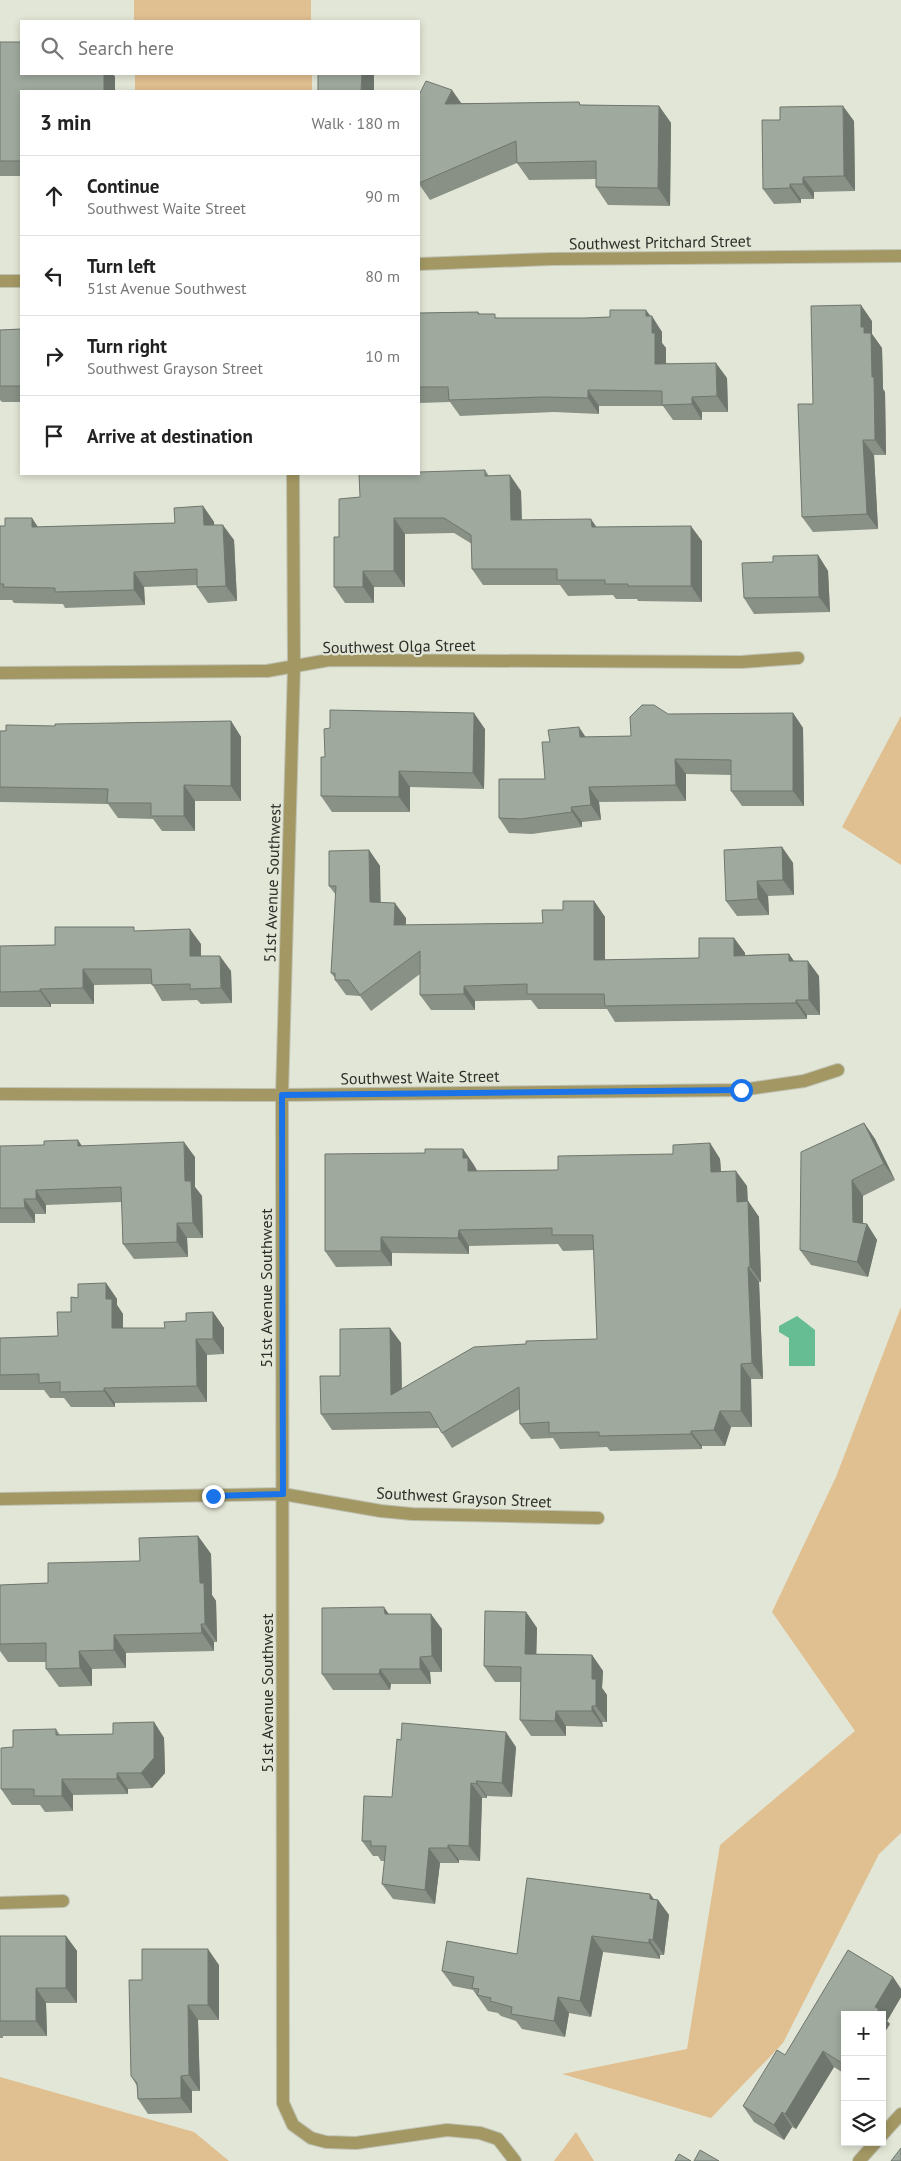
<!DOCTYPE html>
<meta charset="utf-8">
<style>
body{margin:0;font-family:"PT Sans",sans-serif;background:#f2f2f2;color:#222}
.controls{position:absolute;right:15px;bottom:15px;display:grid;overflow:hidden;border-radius:0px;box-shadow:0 2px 8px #0003}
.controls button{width:45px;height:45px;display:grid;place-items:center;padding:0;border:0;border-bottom:1px solid #e0e0e0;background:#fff;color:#222;font:25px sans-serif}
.stop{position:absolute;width:15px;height:15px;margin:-11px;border:4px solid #1a73e8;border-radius:50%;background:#fff}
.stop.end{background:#1a73e8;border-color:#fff;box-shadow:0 1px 5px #0008}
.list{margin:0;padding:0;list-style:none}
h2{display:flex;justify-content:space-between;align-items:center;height:65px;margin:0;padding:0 20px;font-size:21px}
h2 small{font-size:16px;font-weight:400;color:#767676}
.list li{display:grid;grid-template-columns:32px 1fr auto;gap:15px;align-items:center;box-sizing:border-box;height:80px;padding:0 20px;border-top:1px solid #e0e0e0}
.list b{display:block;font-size:19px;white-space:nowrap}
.list p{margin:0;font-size:16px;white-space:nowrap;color:#767676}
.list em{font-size:16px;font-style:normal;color:#767676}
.icon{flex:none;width:28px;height:28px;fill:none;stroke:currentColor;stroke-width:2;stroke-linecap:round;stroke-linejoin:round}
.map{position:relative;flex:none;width:901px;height:2161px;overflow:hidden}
.search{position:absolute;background:#fff;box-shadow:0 2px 8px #0003;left:20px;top:20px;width:400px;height:55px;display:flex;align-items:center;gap:12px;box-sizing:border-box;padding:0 18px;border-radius:0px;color:#767676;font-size:19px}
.panel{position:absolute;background:#fff;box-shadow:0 2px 8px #0003;left:20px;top:90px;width:400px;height:385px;border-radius:0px}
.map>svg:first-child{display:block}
.green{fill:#e0bf90}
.water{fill:#66bc93}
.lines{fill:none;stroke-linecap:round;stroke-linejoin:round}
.minor-casing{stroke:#bec1b3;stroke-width:14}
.minor{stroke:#a39863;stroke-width:12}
.wall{fill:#899187}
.shaded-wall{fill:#6f766e}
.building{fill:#9fa99d;stroke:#6f766e}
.route{stroke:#1a73e8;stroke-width:6}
.labels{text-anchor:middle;stroke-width:4.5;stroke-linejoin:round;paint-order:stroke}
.street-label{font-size:16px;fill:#2d2e29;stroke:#e2e6d6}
</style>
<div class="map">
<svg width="901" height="2161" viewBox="0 0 901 2161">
<rect width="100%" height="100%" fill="#e2e6d6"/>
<g class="green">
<rect x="134" y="0" width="177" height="21"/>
<rect x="135" y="74" width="177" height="17"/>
<path d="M 901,716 L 901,865 L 842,827 Z"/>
<path d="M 901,1307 L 901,1833 L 879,1854 L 783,2043 L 711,2118 L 562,2074 L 687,2049 L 720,1845 L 855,1731 L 772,1612 L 836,1477 Z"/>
<path d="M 0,2077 L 194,2132 L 229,2161 L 0,2161 Z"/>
<path d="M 576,2132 L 594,2161 L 554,2161 Z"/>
</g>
<path class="water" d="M 797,1316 L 815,1330 L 815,1366 L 789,1366 L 789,1338 L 779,1332 L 779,1326 Z"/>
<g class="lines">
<g class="minor-casing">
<g id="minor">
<path d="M 419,264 L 551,259 L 901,256"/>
<path d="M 0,281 L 21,281"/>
<path d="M 293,474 L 294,666 L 282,1095 L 283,2103 L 293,2125 L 311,2138 L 326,2142 L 356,2143 L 447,2130 L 480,2133 L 498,2139 L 515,2161"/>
<path d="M 0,673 L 267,671 L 329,660 L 741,662 L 798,658"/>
<path d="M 0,1094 L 282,1095 L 741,1090 L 804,1081 L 838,1070"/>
<path d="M 0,1499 L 283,1494 L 381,1511 L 412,1514 L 598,1518"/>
<path d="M 0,1903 L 63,1901"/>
<path d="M 882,2135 L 901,2114"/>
<path d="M 859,2161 L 876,2142"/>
</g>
</g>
<use href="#minor" class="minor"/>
</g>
<g class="wall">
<path d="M 0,42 L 21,74 L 113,74 L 115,77 L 21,91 L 21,176 L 0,176 Z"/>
<path d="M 419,95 L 461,103 L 659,106 L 671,123 L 670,206 L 608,205 L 596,187 L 596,179 L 529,180 L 517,163 L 430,200 L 419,184 Z"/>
<path d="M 854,121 L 855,191 L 814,192 L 814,199 L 801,199 L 801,203 L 774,204 L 763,189 Z"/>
<path d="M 478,312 L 480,314 L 498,318 L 584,318 L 650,316 L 662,332 L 662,343 L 666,348 L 666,363 L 727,378 L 728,412 L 702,412 L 702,420 L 673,420 L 663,406 L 599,406 L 599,414 L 554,412 L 460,416 L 450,402 L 419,403 L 419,313 Z"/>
<path d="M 872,321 L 872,334 L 882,348 L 883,389 L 885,392 L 886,455 L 874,455 L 878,529 L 813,532 L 802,517 L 813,404 Z"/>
<path d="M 21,329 L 21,402 L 2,402 L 0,400 L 0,330 Z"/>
<path d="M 485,470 L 489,476 L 521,491 L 522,520 L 597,527 L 702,541 L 702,602 L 638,601 L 637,599 L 616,599 L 613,595 L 568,596 L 560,585 L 483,585 L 472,569 L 472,544 L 454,533 L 405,534 L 405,587 L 374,587 L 374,603 L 345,603 L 334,587 L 339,537 L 360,497 Z"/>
<path d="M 203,506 L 214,522 L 214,525 L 234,540 L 237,601 L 208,603 L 197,587 L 197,585 L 144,587 L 145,605 L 65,608 L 63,604 L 14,603 L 12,600 L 0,600 L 0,526 L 38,527 L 175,523 Z"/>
<path d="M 818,555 L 828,571 L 830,612 L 754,614 L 744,598 L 773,562 Z"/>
<path d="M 793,713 L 803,728 L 804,806 L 742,806 L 731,791 L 731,775 L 686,774 L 686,801 L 599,802 L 601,820 L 582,822 L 582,827 L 532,834 L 509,833 L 499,818 L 545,779 L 585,737 L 631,736 L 668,714 Z"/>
<path d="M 231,721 L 241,737 L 241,801 L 195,801 L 195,831 L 162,831 L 153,819 L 118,818 L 108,804 L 0,802 L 0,731 L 55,726 Z"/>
<path d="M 485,729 L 484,789 L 410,787 L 410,812 L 332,812 L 321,796 L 325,757 Z"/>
<path d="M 782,847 L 793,863 L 794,895 L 768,896 L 769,915 L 737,916 L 726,901 Z"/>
<path d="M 369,850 L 380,866 L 380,902 L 406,918 L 406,925 L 543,923 L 563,910 L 594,901 L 605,917 L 605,960 L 699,958 L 734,938 L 745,953 L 745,955 L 789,954 L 794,961 L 819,976 L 820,1015 L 807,1015 L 807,1019 L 615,1022 L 607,1009 L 538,1009 L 531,1000 L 475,1001 L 475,1010 L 431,1010 L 420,995 L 420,974 L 371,1011 L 360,996 L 346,995 L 335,980 L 335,978 L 331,973 L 336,895 L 329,886 Z"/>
<path d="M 137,931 L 201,944 L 201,956 L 231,971 L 232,1003 L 201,1004 L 197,1000 L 162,1001 L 152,984 L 94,985 L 94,1004 L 51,1004 L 51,1007 L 0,1007 L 0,946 L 55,945 Z"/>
<path d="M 864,1123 L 875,1139 L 895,1180 L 863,1196 L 863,1224 L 867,1224 L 877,1240 L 868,1277 L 811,1265 L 800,1250 Z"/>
<path d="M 710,1143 L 720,1159 L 721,1171 L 747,1186 L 748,1201 L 759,1217 L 761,1282 L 759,1282 L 763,1379 L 751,1379 L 752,1427 L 731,1427 L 725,1446 L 702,1446 L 702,1449 L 610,1451 L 607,1447 L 560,1449 L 553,1438 L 531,1439 L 520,1424 L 520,1409 L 452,1448 L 439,1428 L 332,1430 L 321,1414 L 340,1376 L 390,1328 L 401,1343 L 402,1389 L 526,1344 L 597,1339 L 594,1250 L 563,1251 L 558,1244 L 469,1246 L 469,1254 L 392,1253 L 392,1266 L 336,1267 L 325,1251 L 425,1153 L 463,1149 L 477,1171 L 558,1170 L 673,1154 Z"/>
<path d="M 0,1146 L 82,1146 L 195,1157 L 195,1187 L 202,1196 L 203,1238 L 187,1238 L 188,1257 L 134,1259 L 123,1244 L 122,1202 L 46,1205 L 46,1214 L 35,1214 L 35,1223 L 0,1223 Z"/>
<path d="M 106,1283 L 117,1299 L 117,1305 L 123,1314 L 123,1328 L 165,1328 L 213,1312 L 224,1328 L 224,1354 L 207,1355 L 207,1402 L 115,1403 L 115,1407 L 71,1407 L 64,1398 L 50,1398 L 44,1390 L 0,1390 L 0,1338 L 58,1336 L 71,1312 L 78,1298 Z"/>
<path d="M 198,1536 L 211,1554 L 212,1595 L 216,1601 L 217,1642 L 214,1642 L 214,1651 L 126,1653 L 126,1668 L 92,1669 L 92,1686 L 59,1687 L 46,1669 L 46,1662 L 8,1662 L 0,1651 L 0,1585 L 48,1583 L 140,1561 Z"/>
<path d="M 526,1612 L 537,1628 L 536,1654 L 592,1655 L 603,1671 L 602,1688 L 607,1695 L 607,1722 L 602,1722 L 603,1727 L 566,1726 L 566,1736 L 531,1736 L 520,1720 L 521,1682 L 495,1682 L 484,1666 Z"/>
<path d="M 389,1614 L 442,1629 L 442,1672 L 430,1672 L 431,1684 L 391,1684 L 390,1690 L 333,1690 L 322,1674 Z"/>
<path d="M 154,1722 L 164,1738 L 165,1773 L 152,1788 L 128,1789 L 128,1794 L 73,1795 L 73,1811 L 45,1812 L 40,1805 L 12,1805 L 1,1789 L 13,1747 L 56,1729 L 60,1735 L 113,1734 Z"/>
<path d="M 516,1747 L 512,1797 L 487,1796 L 487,1798 L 482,1798 L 480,1861 L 459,1860 L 459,1863 L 440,1863 L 435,1904 L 393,1899 L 382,1884 L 385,1861 L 381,1861 L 378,1856 L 373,1856 L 362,1841 L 392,1797 Z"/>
<path d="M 650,1894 L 654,1899 L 658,1900 L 669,1915 L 664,1955 L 660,1955 L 660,1959 L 603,1952 L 591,2017 L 569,2013 L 565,2037 L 522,2029 L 516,2021 L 501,2016 L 498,2013 L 488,2011 L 473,1990 L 453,1986 L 442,1971 L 517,1954 Z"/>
<path d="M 0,1936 L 66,1936 L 77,1951 L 77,2003 L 46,2003 L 47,2036 L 3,2036 L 3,2038 L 0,2038 Z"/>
<path d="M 219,1965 L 219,2020 L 198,2020 L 200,2091 L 192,2091 L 192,2113 L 148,2114 L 138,2099 L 137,2086 L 131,2076 L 142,1980 Z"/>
<path d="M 893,1977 L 901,1989 L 901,1997 L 887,2021 L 890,2024 L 845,2015 L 845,2074 L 834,2067 L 796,2129 L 792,2127 L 784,2140 L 754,2122 L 743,2106 L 785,2055 Z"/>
</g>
<g class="shaded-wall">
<path d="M 104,74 L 113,74 L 115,77 L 115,91 L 104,91 Z"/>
<path d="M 362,74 L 374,74 L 374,91 L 361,91 Z"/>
<path d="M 452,90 L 464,107 L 445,104 Z"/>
<path d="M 659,106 L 671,123 L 670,206 L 658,188 Z"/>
<path d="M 843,106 L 854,121 L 855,191 L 844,176 Z"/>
<path d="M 803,177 L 814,192 L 814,199 L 803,184 Z"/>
<path d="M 790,184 L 801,199 L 801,203 L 790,188 Z"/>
<path d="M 861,305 L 872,321 L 872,334 L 882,348 L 883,389 L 885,392 L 886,455 L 875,440 L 872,377 L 864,333 L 861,327 Z"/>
<path d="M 646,310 L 652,318 L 652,316 L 662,332 L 662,343 L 666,348 L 666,379 L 655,364 L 652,333 L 646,316 Z"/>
<path d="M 716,363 L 727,378 L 728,412 L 717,396 Z"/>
<path d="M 588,390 L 599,406 L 599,414 L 588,398 Z"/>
<path d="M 692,397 L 702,412 L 702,420 L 692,404 Z"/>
<path d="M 863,440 L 874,455 L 878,529 L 867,514 Z"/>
<path d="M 510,475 L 521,491 L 522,536 L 511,520 Z"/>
<path d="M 203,506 L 214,522 L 215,541 L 204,525 Z"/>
<path d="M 32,518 L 42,533 L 32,527 Z"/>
<path d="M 394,518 L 405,534 L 405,587 L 394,571 Z"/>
<path d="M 591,519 L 602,535 L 592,527 Z"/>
<path d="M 223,525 L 234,540 L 237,601 L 226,586 Z"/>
<path d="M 691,526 L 702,541 L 702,602 L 691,586 Z"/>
<path d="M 818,555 L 828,571 L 830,612 L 819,597 Z"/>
<path d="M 363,571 L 374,587 L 374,603 L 363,587 Z"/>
<path d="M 134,572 L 144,587 L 145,605 L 134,590 Z"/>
<path d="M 474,713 L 485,729 L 484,789 L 473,773 Z"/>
<path d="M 793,713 L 803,728 L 804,806 L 793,791 Z"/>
<path d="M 231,721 L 241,737 L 241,801 L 231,786 Z"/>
<path d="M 579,727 L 589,742 L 580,737 Z"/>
<path d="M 675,759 L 686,774 L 686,801 L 676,785 Z"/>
<path d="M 399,771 L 410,787 L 410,812 L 399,797 Z"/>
<path d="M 184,785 L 195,801 L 195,831 L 184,816 Z"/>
<path d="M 589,787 L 599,802 L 601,820 L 591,805 Z"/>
<path d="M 571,807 L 582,822 L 582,827 L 572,812 Z"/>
<path d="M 782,847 L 793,863 L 794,895 L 783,880 Z"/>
<path d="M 369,850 L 380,866 L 381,917 L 370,902 Z"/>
<path d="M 757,881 L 768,896 L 769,915 L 758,899 Z"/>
<path d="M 594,901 L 605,917 L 605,975 L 594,960 Z"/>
<path d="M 395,903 L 406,918 L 405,941 L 394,925 Z"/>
<path d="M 190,929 L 201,944 L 201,971 L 190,956 Z"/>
<path d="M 734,938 L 745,953 L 745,971 L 734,956 Z"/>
<path d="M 789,954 L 800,970 L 789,961 Z"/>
<path d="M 220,956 L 231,971 L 232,1003 L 221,988 Z"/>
<path d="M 808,961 L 819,976 L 820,1015 L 809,1000 Z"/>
<path d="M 83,969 L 94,985 L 94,1004 L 83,988 Z"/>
<path d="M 464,986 L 475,1001 L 475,1010 L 464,994 Z"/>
<path d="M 40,989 L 51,1004 L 51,1007 L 40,991 Z"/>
<path d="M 796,1000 L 807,1015 L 807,1019 L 796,1003 Z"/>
<path d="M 864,1123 L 875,1139 L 895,1180 L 884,1164 Z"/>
<path d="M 78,1140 L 88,1155 L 78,1146 Z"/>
<path d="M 184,1142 L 195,1157 L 195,1187 L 202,1196 L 203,1238 L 193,1223 L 185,1181 Z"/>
<path d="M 710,1143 L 720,1159 L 722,1187 L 711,1172 Z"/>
<path d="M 463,1149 L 474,1165 L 479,1174 L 468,1171 L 463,1158 Z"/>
<path d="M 736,1171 L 747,1186 L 748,1217 L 737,1202 Z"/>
<path d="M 852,1180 L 863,1196 L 863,1237 L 867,1224 L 877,1240 L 868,1277 L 857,1262 L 853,1222 Z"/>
<path d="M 36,1190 L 46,1205 L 46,1214 L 36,1199 Z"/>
<path d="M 24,1199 L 35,1214 L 35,1223 L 25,1208 Z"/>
<path d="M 748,1201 L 759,1217 L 761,1282 L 750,1267 Z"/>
<path d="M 177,1223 L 187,1238 L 188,1257 L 177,1242 Z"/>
<path d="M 459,1230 L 469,1246 L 469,1254 L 458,1238 Z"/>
<path d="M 381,1237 L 392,1253 L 392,1266 L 381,1251 Z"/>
<path d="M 748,1267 L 759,1282 L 763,1379 L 752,1363 Z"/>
<path d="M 106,1283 L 117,1299 L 117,1305 L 123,1314 L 123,1344 L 112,1328 L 106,1299 Z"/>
<path d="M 213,1312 L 224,1328 L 224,1354 L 213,1339 Z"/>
<path d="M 390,1328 L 401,1343 L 402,1411 L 391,1395 Z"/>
<path d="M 196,1339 L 207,1355 L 207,1402 L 197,1386 Z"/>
<path d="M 741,1364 L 751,1379 L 752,1427 L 741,1411 Z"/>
<path d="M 104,1388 L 115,1403 L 115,1407 L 104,1391 Z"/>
<path d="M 720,1411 L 731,1427 L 725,1446 L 714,1430 Z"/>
<path d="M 691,1431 L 702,1446 L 702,1449 L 691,1434 Z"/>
<path d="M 198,1536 L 211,1554 L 212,1595 L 216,1601 L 217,1642 L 205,1624 L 200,1583 Z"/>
<path d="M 384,1607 L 395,1623 L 385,1614 Z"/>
<path d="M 526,1612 L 537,1628 L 536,1670 L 525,1654 Z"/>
<path d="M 431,1614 L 442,1629 L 442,1672 L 432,1656 Z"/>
<path d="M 201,1624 L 214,1642 L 214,1651 L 202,1633 Z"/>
<path d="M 114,1635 L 126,1653 L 126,1668 L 114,1650 Z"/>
<path d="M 79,1651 L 92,1669 L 92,1686 L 80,1668 Z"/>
<path d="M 592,1655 L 603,1671 L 602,1688 L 607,1695 L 607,1722 L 596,1706 L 592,1679 Z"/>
<path d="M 420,1657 L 430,1672 L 431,1684 L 420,1669 Z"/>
<path d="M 380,1669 L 391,1684 L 390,1690 L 379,1674 Z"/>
<path d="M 592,1706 L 602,1722 L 603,1727 L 592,1711 Z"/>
<path d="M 556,1711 L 566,1726 L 566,1736 L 555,1721 Z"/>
<path d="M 154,1722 L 164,1738 L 165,1773 L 152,1788 L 141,1773 Z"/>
<path d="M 506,1732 L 516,1747 L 512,1797 L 502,1783 Z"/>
<path d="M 117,1773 L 128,1789 L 128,1794 L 117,1779 Z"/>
<path d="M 62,1779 L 73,1795 L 73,1811 L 62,1796 Z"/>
<path d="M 476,1781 L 487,1796 L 487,1798 L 477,1784 Z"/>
<path d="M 471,1783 L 482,1798 L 480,1861 L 469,1846 Z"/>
<path d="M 448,1845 L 459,1860 L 459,1863 L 448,1848 Z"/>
<path d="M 429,1848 L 440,1863 L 435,1904 L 425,1890 Z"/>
<path d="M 650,1894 L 657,1904 L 658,1900 L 669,1915 L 664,1955 L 653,1940 L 650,1899 Z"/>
<path d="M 66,1936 L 77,1951 L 77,2003 L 66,1988 Z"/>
<path d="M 592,1936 L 603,1952 L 591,2017 L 580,2001 Z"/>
<path d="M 649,1939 L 660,1955 L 660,1959 L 649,1943 Z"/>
<path d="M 208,1949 L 219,1965 L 219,2020 L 208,2005 Z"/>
<path d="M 893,1977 L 901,1989 L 901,1997 L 887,2021 L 890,2024 L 882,2037 L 882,2015 L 875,2015 L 875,2007 Z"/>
<path d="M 36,1988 L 46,2003 L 47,2036 L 36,2021 Z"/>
<path d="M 558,1997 L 569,2013 L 565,2037 L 554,2021 Z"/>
<path d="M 188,2005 L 198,2020 L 200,2091 L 189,2075 Z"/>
<path d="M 882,2046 L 886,2051 L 882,2057 Z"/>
<path d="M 823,2051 L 834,2067 L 796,2129 L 785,2114 Z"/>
<path d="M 181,2076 L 192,2091 L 192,2113 L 181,2098 Z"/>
<path d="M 782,2112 L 792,2127 L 784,2140 L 774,2125 Z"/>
</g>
<g class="building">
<path d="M 0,42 L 21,42 L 21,74 L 104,74 L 104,91 L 21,91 L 21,161 L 0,161 Z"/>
<path d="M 318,74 L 362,74 L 361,91 L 318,91 Z"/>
<path d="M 426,81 L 452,90 L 445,104 L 579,102 L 580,105 L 659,106 L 658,188 L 596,187 L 596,161 L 517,163 L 516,141 L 419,183 L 419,95 Z"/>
<path d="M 843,106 L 844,176 L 803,177 L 803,184 L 790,184 L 790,188 L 763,189 L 762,120 L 780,120 L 780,107 Z"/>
<path d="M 861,305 L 861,327 L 864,327 L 864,333 L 871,333 L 872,377 L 874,377 L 875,440 L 863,440 L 867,514 L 802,517 L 798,404 L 813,404 L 811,306 Z"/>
<path d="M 610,310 L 646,310 L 646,316 L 652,316 L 652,333 L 655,333 L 655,364 L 716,363 L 717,396 L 692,397 L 692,404 L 662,405 L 662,391 L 588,390 L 588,398 L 544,397 L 449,400 L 448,387 L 419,387 L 419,313 L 478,312 L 478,314 L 495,314 L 495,318 L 584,318 L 610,317 Z"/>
<path d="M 21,329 L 21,386 L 0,386 L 0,330 Z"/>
<path d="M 485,470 L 485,476 L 510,475 L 511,520 L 591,519 L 592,527 L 691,526 L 691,586 L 628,586 L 628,584 L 605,584 L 605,580 L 557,580 L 557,569 L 472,569 L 471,535 L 444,518 L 394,518 L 394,571 L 363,571 L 363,587 L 334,587 L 334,537 L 339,537 L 339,499 L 360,497 L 359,474 L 419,474 L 419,472 Z"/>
<path d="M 203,506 L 204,525 L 223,525 L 226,586 L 197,587 L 197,569 L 134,572 L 134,590 L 55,592 L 55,588 L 3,587 L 4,584 L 0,584 L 0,526 L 5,526 L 5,518 L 32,518 L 32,527 L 175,523 L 174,508 Z"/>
<path d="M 818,555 L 819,597 L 744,598 L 742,563 L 773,562 L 773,556 Z"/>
<path d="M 642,705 L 654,705 L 668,714 L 793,713 L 793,791 L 731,791 L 731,760 L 675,759 L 676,785 L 589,787 L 591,805 L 571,807 L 572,812 L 521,819 L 499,818 L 499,779 L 545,779 L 542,742 L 550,742 L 548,730 L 579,727 L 580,737 L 631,736 L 630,717 Z"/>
<path d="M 330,710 L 474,713 L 473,773 L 399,771 L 399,797 L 321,796 L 321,757 L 325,757 L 324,729 L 330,728 Z"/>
<path d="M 231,721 L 231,786 L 184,785 L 184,816 L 151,816 L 151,803 L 107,803 L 108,789 L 0,787 L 0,731 L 6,731 L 6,725 L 55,726 L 55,724 Z"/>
<path d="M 782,847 L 783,880 L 757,881 L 758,899 L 726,901 L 724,850 Z"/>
<path d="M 369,850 L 370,902 L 395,903 L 394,925 L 543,923 L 542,910 L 563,910 L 563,901 L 594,901 L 594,960 L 699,958 L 699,938 L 734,938 L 734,956 L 789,954 L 789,961 L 808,961 L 809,1000 L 796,1000 L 796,1003 L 605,1006 L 604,994 L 527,994 L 527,984 L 464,986 L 464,994 L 420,995 L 420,951 L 360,995 L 349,980 L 335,980 L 335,973 L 331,973 L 336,886 L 329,886 L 329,851 Z"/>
<path d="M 55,927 L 134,927 L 134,931 L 190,929 L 190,956 L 220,956 L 221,988 L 190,989 L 190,984 L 152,985 L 151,969 L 83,969 L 83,988 L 40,989 L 40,991 L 0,992 L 0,946 L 55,945 Z"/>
<path d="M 864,1123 L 884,1164 L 852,1180 L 853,1222 L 867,1224 L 857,1262 L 800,1250 L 801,1152 Z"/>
<path d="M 78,1140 L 78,1146 L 184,1142 L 185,1181 L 191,1181 L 193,1223 L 177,1223 L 177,1242 L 123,1244 L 121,1187 L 36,1190 L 36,1199 L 24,1199 L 25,1208 L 0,1208 L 0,1146 L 44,1145 L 44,1141 Z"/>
<path d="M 710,1143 L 711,1172 L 736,1171 L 737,1202 L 748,1201 L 750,1267 L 748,1267 L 752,1363 L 741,1364 L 741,1411 L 720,1411 L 714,1430 L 691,1431 L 691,1434 L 599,1436 L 599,1432 L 549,1433 L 549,1422 L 520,1424 L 519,1387 L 442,1433 L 430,1412 L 321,1414 L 320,1376 L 340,1376 L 340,1329 L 390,1328 L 391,1395 L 474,1347 L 526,1344 L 526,1341 L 597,1339 L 593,1235 L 552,1235 L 552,1228 L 459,1230 L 458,1238 L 381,1237 L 381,1251 L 325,1251 L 325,1154 L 425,1153 L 425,1149 L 463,1149 L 463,1158 L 468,1158 L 468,1171 L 558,1170 L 558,1156 L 673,1154 L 673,1145 Z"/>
<path d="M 106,1283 L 106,1299 L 112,1299 L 112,1328 L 165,1328 L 164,1322 L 186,1321 L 186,1313 L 213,1312 L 213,1339 L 196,1339 L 197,1386 L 104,1388 L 104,1391 L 60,1392 L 60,1382 L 39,1383 L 39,1374 L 0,1375 L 0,1338 L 58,1336 L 57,1312 L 71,1312 L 71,1297 L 78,1298 L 78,1284 Z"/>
<path d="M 198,1536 L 200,1583 L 204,1583 L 205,1624 L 201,1624 L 202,1633 L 114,1635 L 114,1650 L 79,1651 L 80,1668 L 46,1669 L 46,1643 L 0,1644 L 0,1585 L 48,1583 L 48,1563 L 140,1561 L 139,1538 Z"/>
<path d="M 384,1607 L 385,1614 L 431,1614 L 432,1656 L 420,1657 L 420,1669 L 380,1669 L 379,1674 L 322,1674 L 322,1608 Z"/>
<path d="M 485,1611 L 526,1612 L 525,1654 L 592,1655 L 592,1679 L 596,1679 L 596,1706 L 592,1706 L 592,1711 L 556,1711 L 555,1721 L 520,1720 L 521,1667 L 484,1666 Z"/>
<path d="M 154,1722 L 154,1758 L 141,1773 L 117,1773 L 117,1779 L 62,1779 L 62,1796 L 34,1796 L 34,1789 L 1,1789 L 1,1748 L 13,1747 L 13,1730 L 56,1729 L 56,1735 L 113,1734 L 113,1723 Z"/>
<path d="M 402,1723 L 506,1732 L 502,1783 L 476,1781 L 477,1784 L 471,1783 L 469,1846 L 448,1845 L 448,1848 L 429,1848 L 425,1890 L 382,1884 L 386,1846 L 371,1846 L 371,1841 L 362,1841 L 364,1796 L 392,1797 L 397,1739 L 401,1740 Z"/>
<path d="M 527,1878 L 650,1894 L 650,1899 L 658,1900 L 653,1940 L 649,1939 L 649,1943 L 592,1936 L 580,2001 L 558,1997 L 554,2021 L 511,2014 L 512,2007 L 490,2001 L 491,1998 L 477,1995 L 479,1989 L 472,1988 L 474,1977 L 442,1971 L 447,1941 L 517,1954 Z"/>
<path d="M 0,1936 L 66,1936 L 66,1988 L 36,1988 L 36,2021 L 0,2021 Z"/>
<path d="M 142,1949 L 208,1949 L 208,2005 L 188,2005 L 189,2075 L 181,2076 L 181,2098 L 138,2099 L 137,2083 L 131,2076 L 129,1980 L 142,1980 Z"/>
<path d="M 848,1950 L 893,1977 L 875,2007 L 879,2009 L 875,2015 L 845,2015 L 845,2065 L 823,2051 L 785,2114 L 782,2112 L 774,2125 L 743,2106 L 777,2050 L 785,2055 Z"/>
<path d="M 901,2148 L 901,2161 L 891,2161 Z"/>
<path d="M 700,2150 L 719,2161 L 694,2161 Z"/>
<path d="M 679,2154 L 691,2161 L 675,2161 Z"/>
</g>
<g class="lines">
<path class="route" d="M 213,1496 L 283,1494 L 282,1095 L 741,1090"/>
</g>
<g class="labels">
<g class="street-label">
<text transform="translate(660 242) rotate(-1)" y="6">Southwest Pritchard Street</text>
<text transform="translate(399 646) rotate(-1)" y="6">Southwest Olga Street</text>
<text transform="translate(272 883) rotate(-88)" y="6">51st Avenue Southwest</text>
<text transform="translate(420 1077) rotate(-1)" y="6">Southwest Waite Street</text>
<text transform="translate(266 1288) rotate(-90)" y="6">51st Avenue Southwest</text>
<text transform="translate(464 1497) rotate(3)" y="6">Southwest Grayson Street</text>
<text transform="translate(267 1693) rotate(-90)" y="6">51st Avenue Southwest</text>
</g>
</g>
</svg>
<div class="controls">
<button>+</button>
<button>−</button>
<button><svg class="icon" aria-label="layers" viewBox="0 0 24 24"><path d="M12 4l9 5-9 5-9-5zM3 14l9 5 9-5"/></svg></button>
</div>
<div class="stop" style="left:741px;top:1090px"></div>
<div class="stop end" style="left:213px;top:1496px"></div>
<div class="search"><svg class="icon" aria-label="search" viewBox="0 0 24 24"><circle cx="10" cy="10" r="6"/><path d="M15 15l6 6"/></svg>Search here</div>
<section class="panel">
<h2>3 min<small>Walk · 180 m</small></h2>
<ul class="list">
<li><svg class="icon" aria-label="ahead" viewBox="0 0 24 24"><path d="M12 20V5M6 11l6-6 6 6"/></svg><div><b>Continue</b><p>Southwest Waite Street</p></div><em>90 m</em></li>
<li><svg class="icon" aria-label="left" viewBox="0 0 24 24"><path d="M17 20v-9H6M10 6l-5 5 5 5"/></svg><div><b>Turn left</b><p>51st Avenue Southwest</p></div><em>80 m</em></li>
<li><svg class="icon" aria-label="right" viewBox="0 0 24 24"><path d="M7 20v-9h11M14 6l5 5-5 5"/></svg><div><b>Turn right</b><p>Southwest Grayson Street</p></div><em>10 m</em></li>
<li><svg class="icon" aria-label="arrive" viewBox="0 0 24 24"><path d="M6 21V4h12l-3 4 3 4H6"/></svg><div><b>Arrive at destination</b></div></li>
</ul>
</section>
</div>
